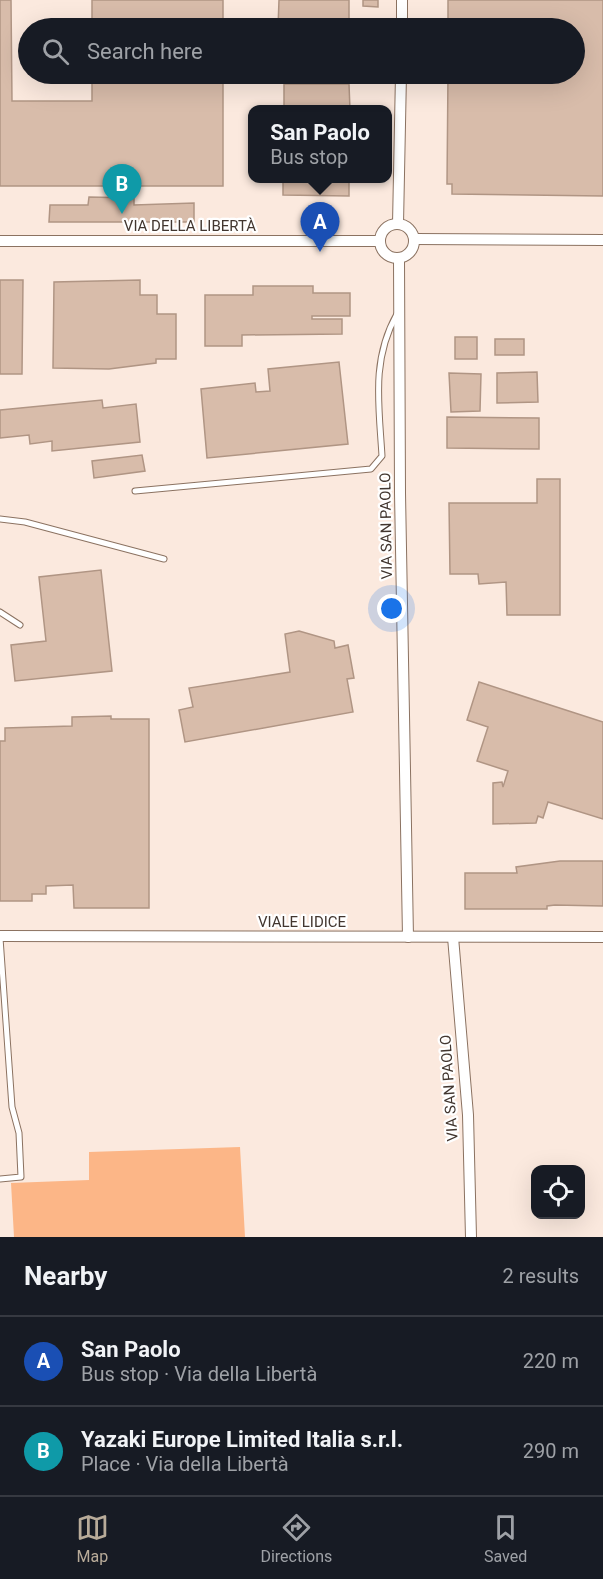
<!DOCTYPE html>
<meta charset="utf-8">
<style>
body{margin:0;font-family:Roboto,sans-serif;background:#20242c;color:#f1f3f6}
.controls{position:absolute;right:18px;bottom:18px;display:grid;overflow:hidden;border-radius:12px;box-shadow:0 6px 24px #0002}
.controls button{width:54px;height:54px;display:grid;place-items:center;padding:0;border:0;border-bottom:2px solid #363941;background:#171b24;color:#f1f3f6;font:30px sans-serif}
.you{position:absolute;left:392px;top:609px;width:21px;height:21px;margin:-15px;border:4px solid #fff;border-radius:50%;background:#1a73e8;box-shadow:0 0 0 9px #1a73e833}
.badge{display:grid;place-items:center;width:39px;height:39px;border-radius:50%;background:#b8ab99;color:#fff;font-size:20px;font-weight:700}
.pin{position:absolute;translate:-50% -50px;filter:drop-shadow(0 2px 3px #0008)}
.pin::after{content:'';position:absolute;top:32px;width:21px;height:18px;background:inherit;clip-path:polygon(0 0,100% 0,50% 100%)}
.popup{position:absolute;left:248px;top:105px;width:144px;height:78px;box-sizing:border-box;display:grid;place-content:center;border-radius:12px;background:#171b24;filter:drop-shadow(0 2px 4px #0005);font-size:20px;white-space:nowrap;color:#9ea1a6}
.popup b{font-size:22px;color:#f1f3f6}
.popup::after{content:'';position:absolute;left:50%;top:100%;margin-left:-12px;border:12px solid transparent;border-top-color:#171b24}
.list{margin:0;padding:0;list-style:none}
h2{display:flex;justify-content:space-between;align-items:center;height:78px;margin:0;padding:0 24px;font-size:26px}
h2 small{font-size:20px;font-weight:400;color:#9ea1a6}
.list li{display:grid;grid-template-columns:39px 1fr auto;gap:18px;align-items:center;box-sizing:border-box;height:90px;padding:0 24px;border-top:2px solid #363941}
.list b{display:block;font-size:22px;white-space:nowrap}
.list p{margin:0;font-size:20px;white-space:nowrap;color:#9ea1a6}
.list em{font-size:20px;font-style:normal;color:#9ea1a6}
.icon{flex:none;width:33px;height:33px;fill:none;stroke:currentColor;stroke-width:2;stroke-linecap:round;stroke-linejoin:round}
.map{position:relative;flex:none;width:603px;height:1237px;overflow:hidden}
.search{position:absolute;background:#171b24;box-shadow:0 6px 24px #0002;left:18px;right:18px;top:18px;height:66px;display:flex;align-items:center;gap:15px;box-sizing:border-box;padding:0 21px;border-radius:33px;color:#9ea1a6;font-size:22px}
.sheet{height:258px;background:#171b24}
nav{display:flex;justify-content:space-around;align-items:center;box-sizing:border-box;height:84px;border-top:2px solid #363941;background:#171b24;font-size:16px;color:#9ea1a6}
nav a{display:grid;justify-items:center;gap:3px}
nav .on{color:#b8ab99}
.map>svg:first-child{display:block}
.green{fill:#fcb687}
.building{fill:#d8bcaa;stroke:#b09584;stroke-width:1.5}
.lines{fill:none;stroke-linecap:round;stroke-linejoin:round}
.service-casing{stroke:#8b7261;stroke-width:7}
.minor-casing{stroke:#8b7261;stroke-width:12}
.service{stroke:#fff;stroke-width:5}
.minor{stroke:#fff;stroke-width:10}
.labels{text-anchor:middle;stroke-width:4.5;stroke-linejoin:round;paint-order:stroke}
.street-label{font-size:15px;fill:#42362f;stroke:#fff}
</style>
<div class="map">
<svg width="603" height="1237" viewBox="0 0 603 1237">
<rect width="100%" height="100%" fill="#fbe9de"/>
<path class="green" d="M 240,1147 L 245,1237 L 14,1237 L 11,1183 L 89,1180 L 89,1152 Z"/>
<g class="building">
<path d="M 0,0 L 11,0 L 12,101 L 92,101 L 92,74 L 223,74 L 223,186 L 0,186 Z"/>
<rect x="92" y="0" width="131" height="28"/>
<path d="M 279,0 L 349,0 L 349,20 L 357,19 L 358,28 L 278,28 Z"/>
<path d="M 363,0 L 378,0 L 378,7 L 363,6 Z"/>
<path d="M 448,0 L 603,0 L 603,196 L 452,194 L 452,184 L 447,184 L 448,74 L 574,74 L 574,28 L 448,28 Z"/>
<path d="M 284,84 L 349,84 L 350,110 L 284,110 Z"/>
<path d="M 283,178 L 349,178 L 349,196 L 283,195 Z"/>
<path d="M 89,197 L 134,198 L 134,205 L 194,203 L 194,222 L 49,222 L 50,205 L 88,205 Z"/>
<path d="M 0,280 L 23,280 L 22,374 L 0,374 Z"/>
<path d="M 140,280 L 140,295 L 157,295 L 157,314 L 176,314 L 176,359 L 156,359 L 156,363 L 109,369 L 53,368 L 54,282 Z"/>
<path d="M 253,286 L 313,286 L 313,293 L 350,293 L 350,316 L 312,316 L 312,319 L 342,319 L 342,334 L 242,335 L 242,346 L 205,346 L 205,295 L 253,295 Z"/>
<rect x="455" y="337" width="22" height="22"/>
<rect x="495" y="339" width="29" height="16"/>
<path d="M 339,362 L 348,444 L 207,458 L 201,389 L 255,383 L 256,392 L 270,391 L 268,369 Z"/>
<path d="M 537,372 L 538,402 L 497,403 L 497,373 Z"/>
<path d="M 449,373 L 481,374 L 480,411 L 451,412 Z"/>
<path d="M 102,400 L 103,408 L 136,404 L 140,442 L 52,451 L 52,441 L 30,444 L 29,435 L 0,438 L 0,410 Z"/>
<path d="M 447,417 L 539,418 L 539,449 L 447,448 Z"/>
<path d="M 142,455 L 145,471 L 94,478 L 92,461 Z"/>
<path d="M 537,479 L 560,479 L 560,615 L 507,615 L 506,582 L 479,584 L 478,574 L 450,574 L 449,503 L 537,503 Z"/>
<path d="M 101,570 L 112,671 L 15,681 L 11,645 L 46,641 L 39,577 Z"/>
<path d="M 299,631 L 334,641 L 335,648 L 348,645 L 354,678 L 347,679 L 353,712 L 185,742 L 179,710 L 193,707 L 189,688 L 290,672 L 285,634 Z"/>
<path d="M 479,682 L 603,722 L 603,819 L 548,802 L 543,818 L 538,816 L 536,823 L 493,824 L 493,783 L 502,782 L 503,787 L 508,771 L 477,761 L 488,727 L 467,720 Z"/>
<path d="M 111,716 L 111,719 L 149,719 L 149,908 L 74,908 L 73,885 L 46,886 L 46,894 L 32,894 L 32,901 L 0,901 L 0,741 L 5,741 L 5,728 L 72,726 L 72,717 Z"/>
<path d="M 560,861 L 603,861 L 603,906 L 555,905 L 547,906 L 547,909 L 465,909 L 465,873 L 517,873 L 516,867 Z"/>
</g>
<g class="lines">
<g class="service-casing">
<g id="service">
<path d="M 135,491 L 371,469 L 382,456 C 379,405 371,360 397,314"/>
<path d="M 0,519 L 25,522 L 164,559"/>
<path d="M 0,612 L 20,625"/>
<path d="M 0,938 L 12,1107 L 19,1133 L 21,1177 L 0,1179"/>
</g>
</g>
<g class="minor-casing">
<g id="minor">
<path d="M 402,28 L 402,0"/>
<circle cx="397" cy="241" r="17"/>
<path d="M 398,224 L 401,74"/>
<path d="M 415,239 L 603,240"/>
<path d="M 0,241 L 380,241"/>
<path d="M 399,259 L 400,493 L 408,937"/>
<path d="M 0,936 L 603,937"/>
<path d="M 453,937 L 468,1115 L 471,1237"/>
</g>
</g>
<use href="#service" class="service"/>
<use href="#minor" class="minor"/>
</g>
<g class="labels">
<g class="street-label">
<text x="190" y="231">VIA DELLA LIBERTÀ</text>
<text transform="translate(386 526) rotate(-91)" y="5">VIA SAN PAOLO</text>
<text x="302" y="927">VIALE LIDICE</text>
<text transform="translate(449 1088) rotate(-94)" y="5">VIA SAN PAOLO</text>
</g>
</g>
</svg>
<div class="controls">
<button><svg class="icon" aria-label="locate" viewBox="0 0 24 24"><circle cx="12" cy="12" r="6"/><path d="M12 2v4M12 18v4M2 12h4M18 12h4"/></svg></button>
</div>
<div class="you"></div>
<div class="pin badge" style="left:320px;top:252px;background:#1a4fb4">A</div>
<div class="popup"><b>San Paolo</b>Bus stop</div>
<div class="pin badge" style="left:122px;top:214px;background:#0f9aa8">B</div>
<div class="search"><svg class="icon" aria-label="search" viewBox="0 0 24 24"><circle cx="10" cy="10" r="6"/><path d="M15 15l6 6"/></svg>Search here</div>
</div>
<section class="sheet">
<h2>Nearby<small>2 results</small></h2>
<ul class="list">
<li><span class="badge" style="background:#1a4fb4">A</span><div><b>San Paolo</b><p>Bus stop · Via della Libertà</p></div><em>220 m</em></li>
<li><span class="badge" style="background:#0f9aa8">B</span><div><b>Yazaki Europe Limited Italia s.r.l.</b><p>Place · Via della Libertà</p></div><em>290 m</em></li>
</ul>
</section>
<nav>
<a class="on"><svg class="icon" aria-label="map" viewBox="0 0 24 24"><path d="M3 6l6-2 6 2 6-2v14l-6 2-6-2-6 2zM9 4v14M15 6v14"/></svg>Map</a>
<a><svg class="icon" aria-label="directions" viewBox="0 0 24 24"><path d="M12 3l9 9-9 9-9-9zM9 14v-3h6M13 9l2 2-2 2"/></svg>Directions</a>
<a><svg class="icon" aria-label="saved" viewBox="0 0 24 24"><path d="M7 4h10v16l-5-4-5 4z"/></svg>Saved</a>
</nav>
